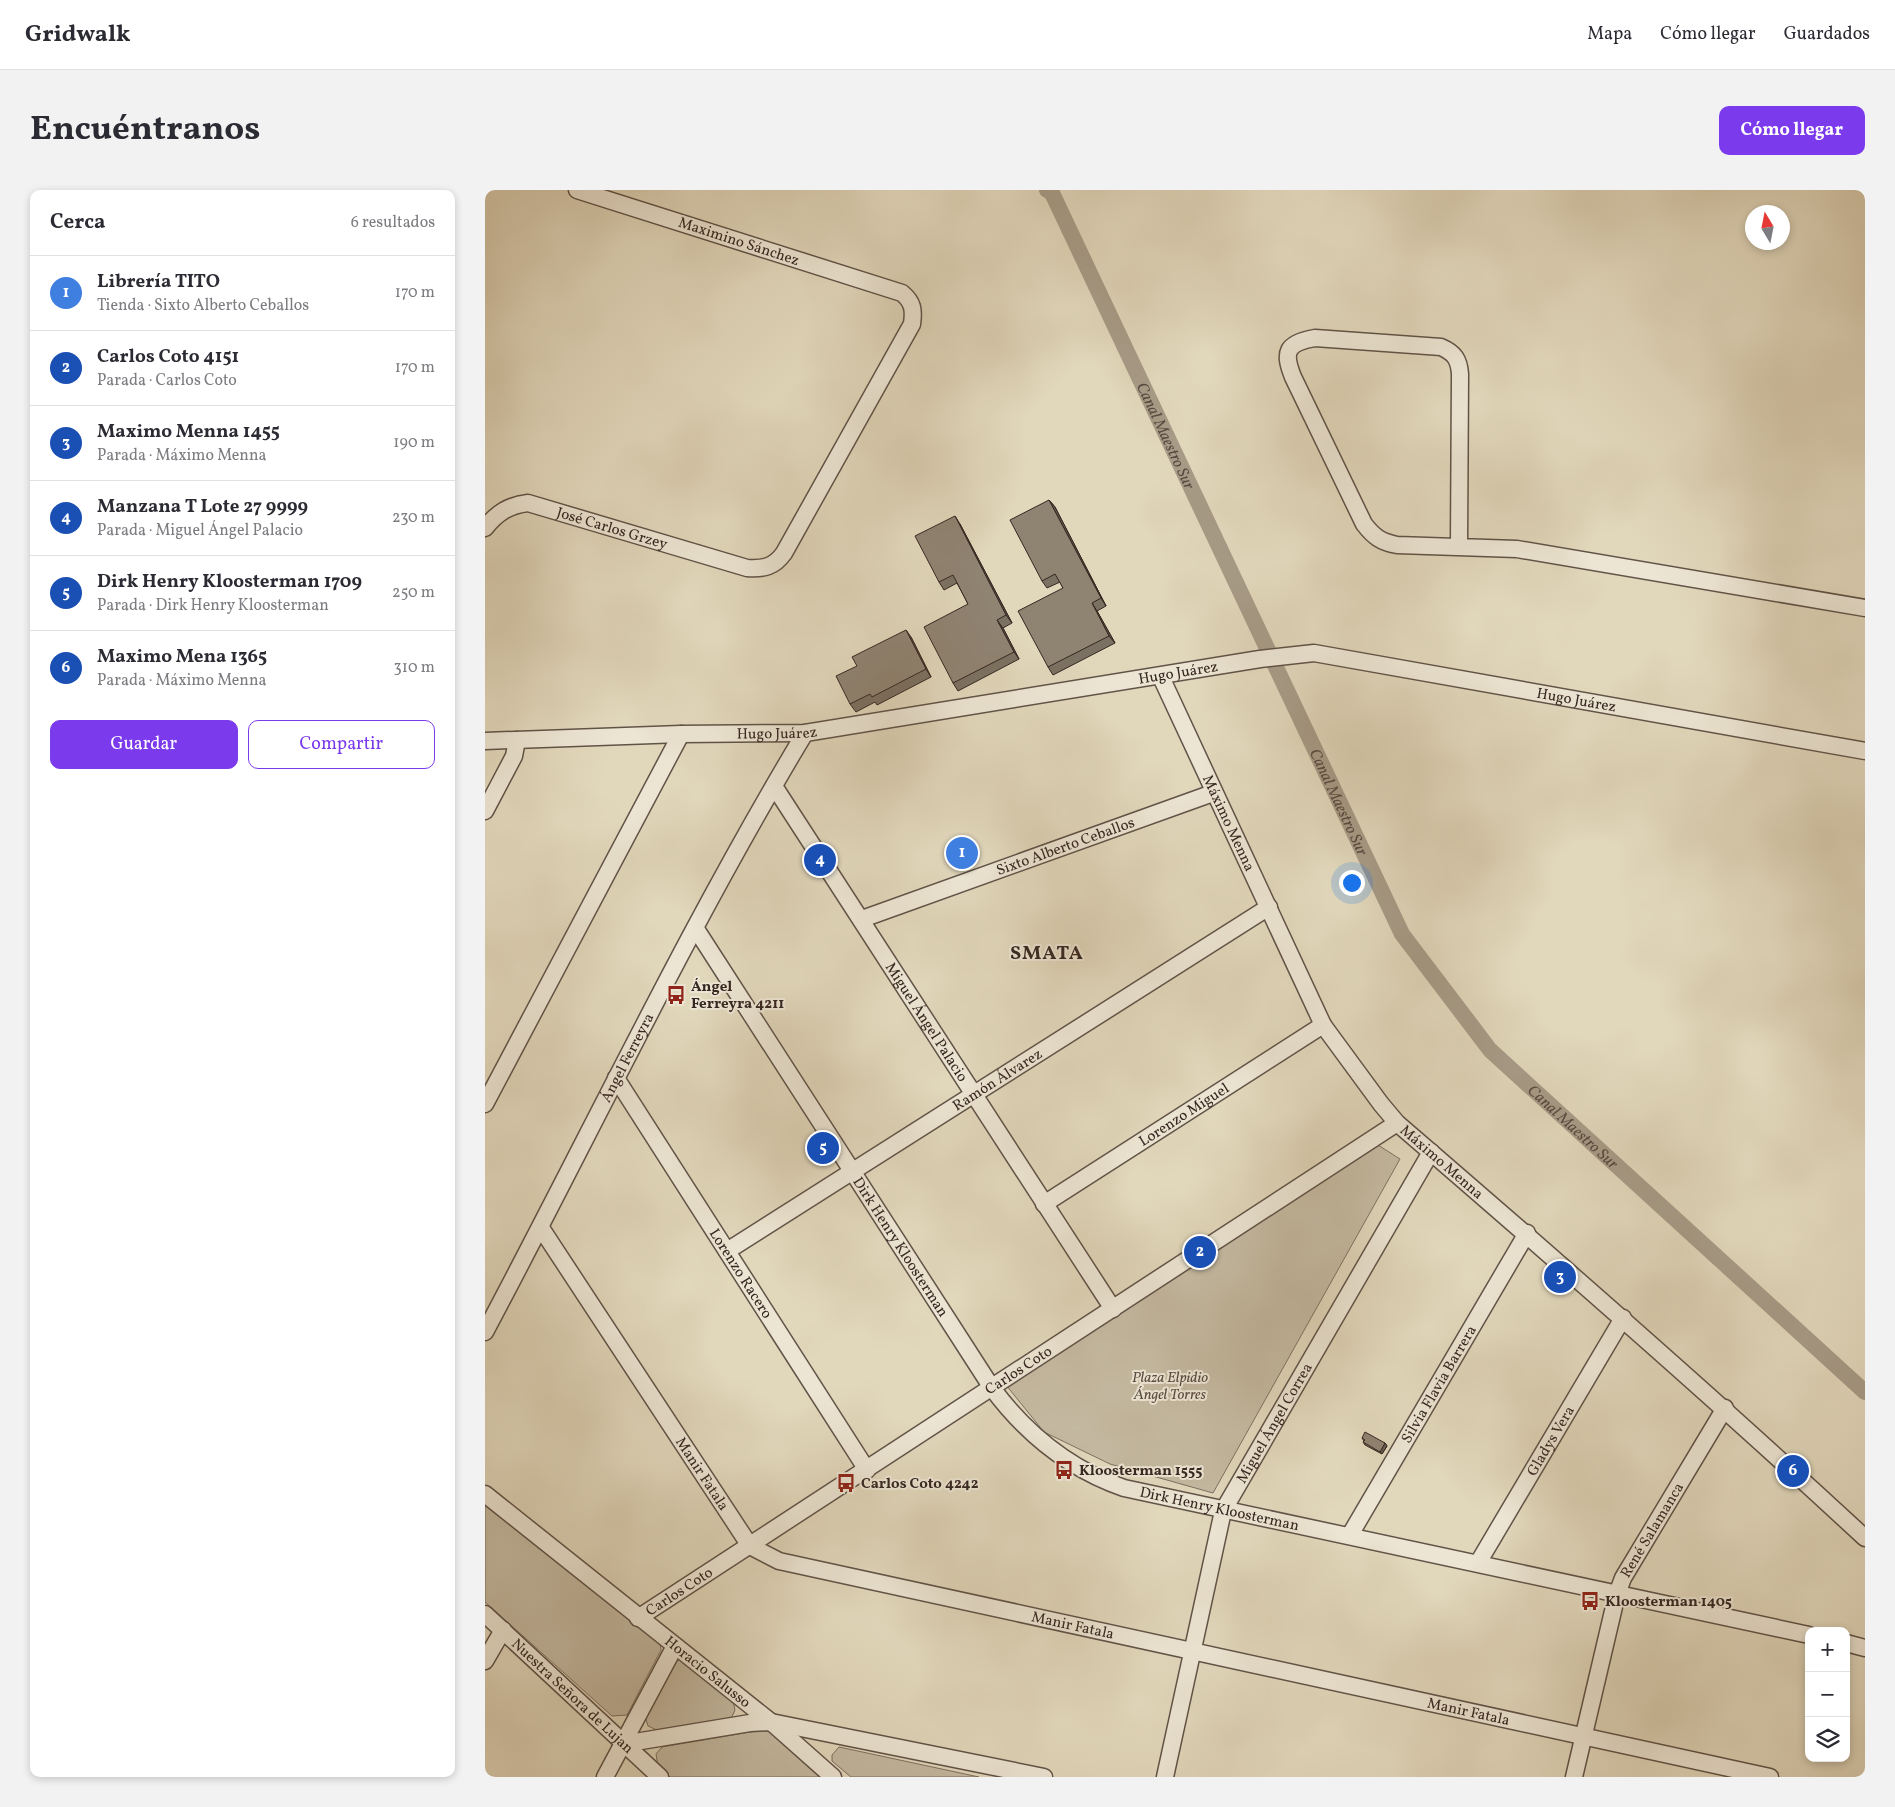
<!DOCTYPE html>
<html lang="es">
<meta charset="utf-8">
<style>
body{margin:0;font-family:Vollkorn,serif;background:#f2f2f3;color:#2b2b33}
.controls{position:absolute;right:15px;bottom:15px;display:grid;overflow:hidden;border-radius:10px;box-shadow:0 2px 8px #0003}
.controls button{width:45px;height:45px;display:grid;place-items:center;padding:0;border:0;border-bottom:1px solid #e1e1e2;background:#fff;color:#2b2b33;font:25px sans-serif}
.compass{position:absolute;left:1260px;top:15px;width:45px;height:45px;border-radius:50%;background:#fff;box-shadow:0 2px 8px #0003;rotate:350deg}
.you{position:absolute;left:866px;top:692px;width:18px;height:18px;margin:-12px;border:4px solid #fff;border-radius:50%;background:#1a73e8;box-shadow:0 0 0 8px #1a73e833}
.badge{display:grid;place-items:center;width:32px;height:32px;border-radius:50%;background:#7c3aed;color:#fff;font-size:16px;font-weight:700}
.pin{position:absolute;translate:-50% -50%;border:2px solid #fff;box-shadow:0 1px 5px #0006}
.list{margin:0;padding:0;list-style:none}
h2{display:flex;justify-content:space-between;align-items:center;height:65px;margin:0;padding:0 20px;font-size:21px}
h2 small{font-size:16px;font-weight:400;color:#7c7c81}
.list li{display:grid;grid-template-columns:32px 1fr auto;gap:15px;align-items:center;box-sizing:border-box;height:75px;padding:0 20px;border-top:1px solid #e1e1e2}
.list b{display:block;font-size:19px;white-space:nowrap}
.list p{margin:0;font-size:16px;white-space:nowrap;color:#7c7c81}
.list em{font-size:16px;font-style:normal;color:#7c7c81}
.actions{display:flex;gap:10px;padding:15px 20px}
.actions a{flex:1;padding:11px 0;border:1px solid #7c3aed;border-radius:10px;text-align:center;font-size:18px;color:#7c3aed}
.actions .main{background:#7c3aed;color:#fff}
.icon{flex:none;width:28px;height:28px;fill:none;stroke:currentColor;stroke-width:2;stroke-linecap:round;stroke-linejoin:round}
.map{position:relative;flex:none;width:1380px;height:1587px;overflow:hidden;border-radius:10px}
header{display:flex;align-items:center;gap:30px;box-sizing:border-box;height:70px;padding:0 25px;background:#fff;border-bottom:1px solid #e1e1e2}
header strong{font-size:24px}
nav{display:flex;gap:28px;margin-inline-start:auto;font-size:18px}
.intro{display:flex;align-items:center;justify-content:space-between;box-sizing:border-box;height:120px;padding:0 30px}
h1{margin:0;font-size:35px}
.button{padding:12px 22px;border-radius:10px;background:#7c3aed;color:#fff;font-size:18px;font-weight:700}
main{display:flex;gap:30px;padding:0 30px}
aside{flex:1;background:#fff;border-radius:10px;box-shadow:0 2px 8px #0003}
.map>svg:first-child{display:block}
.green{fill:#c4b9a1;stroke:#7d7062}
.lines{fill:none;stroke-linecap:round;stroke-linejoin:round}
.canal{stroke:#a79b87;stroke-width:16}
.minor-casing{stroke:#615348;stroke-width:19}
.minor{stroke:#ece5d3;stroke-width:16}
.wall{fill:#7b7162;stroke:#362722}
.shaded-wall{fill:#645c50;stroke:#362722}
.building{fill:#8f8372;stroke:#362722}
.labels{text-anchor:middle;stroke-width:4;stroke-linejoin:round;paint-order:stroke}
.street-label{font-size:15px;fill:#362722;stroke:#ece5d3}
.poi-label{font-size:15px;font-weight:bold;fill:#362722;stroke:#ece5d3;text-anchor:start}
.park-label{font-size:15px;font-style:italic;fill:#5a4c42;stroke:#ece5d3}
.water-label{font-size:16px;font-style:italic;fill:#584a40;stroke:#ece5d3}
.district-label{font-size:20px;font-weight:bold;letter-spacing:1px;fill:#362722;stroke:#ece5d3}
</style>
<header>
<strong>Gridwalk</strong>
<nav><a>Mapa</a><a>Cómo llegar</a><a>Guardados</a></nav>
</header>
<div class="intro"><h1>Encuéntranos</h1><a class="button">Cómo llegar</a></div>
<main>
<aside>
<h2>Cerca<small>6 resultados</small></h2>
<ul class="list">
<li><span class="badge" style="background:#3f7fe0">1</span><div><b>Librería TITO</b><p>Tienda · Sixto Alberto Ceballos</p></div><em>170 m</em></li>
<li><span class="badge" style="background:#1a4fb4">2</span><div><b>Carlos Coto 4151</b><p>Parada · Carlos Coto</p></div><em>170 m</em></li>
<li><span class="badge" style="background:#1a4fb4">3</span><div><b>Maximo Menna 1455</b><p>Parada · Máximo Menna</p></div><em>190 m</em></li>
<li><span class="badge" style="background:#1a4fb4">4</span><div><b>Manzana T Lote 27 9999</b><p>Parada · Miguel Ángel Palacio</p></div><em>230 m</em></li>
<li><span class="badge" style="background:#1a4fb4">5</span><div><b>Dirk Henry Kloosterman 1709</b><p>Parada · Dirk Henry Kloosterman</p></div><em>250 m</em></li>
<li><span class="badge" style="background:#1a4fb4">6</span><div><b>Maximo Mena 1365</b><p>Parada · Máximo Menna</p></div><em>310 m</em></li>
</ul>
<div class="actions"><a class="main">Guardar</a><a>Compartir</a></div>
</aside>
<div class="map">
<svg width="1380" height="1587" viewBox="0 0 1380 1587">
<rect width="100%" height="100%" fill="#e1d7bb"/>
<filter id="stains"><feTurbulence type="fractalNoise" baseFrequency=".004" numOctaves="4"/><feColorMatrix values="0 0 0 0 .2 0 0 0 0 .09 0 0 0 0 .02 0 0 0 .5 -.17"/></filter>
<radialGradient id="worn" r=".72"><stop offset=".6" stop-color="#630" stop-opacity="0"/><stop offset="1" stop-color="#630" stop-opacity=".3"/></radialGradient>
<g class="green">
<path d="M 893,955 L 915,969 L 728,1303 L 625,1274 L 559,1242 L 521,1195 Z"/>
<path d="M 0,1312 L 175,1454 L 176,1460 L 142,1525 L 127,1526 L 0,1412 Z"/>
<path d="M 194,1470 L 203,1471 L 248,1510 L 250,1520 L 246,1529 L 174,1541 L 163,1536 L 160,1526 L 187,1474 Z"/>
<path d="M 277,1540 L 285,1541 L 338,1587 L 185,1587 L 173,1576 L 171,1564 L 177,1557 Z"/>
<path d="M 354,1557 L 494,1587 L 366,1587 L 347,1571 L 347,1565 Z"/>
</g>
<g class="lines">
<path class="canal" id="s1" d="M 562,0 L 567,3 L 917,744 L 1005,860 L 1380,1202"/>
<g class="minor-casing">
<g id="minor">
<path id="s2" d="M 0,338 C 12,323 24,315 43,313 L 262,378 C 279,379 289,377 299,363 L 427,134 C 429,120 428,112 417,103 L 92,0"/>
<path d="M 974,355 L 975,184 C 974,170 970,163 956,157 L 830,148 C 801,153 798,162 808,187 L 879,334 C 889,347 896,352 912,355 L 1032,359 L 1380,418"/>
<path id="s3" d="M 676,487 L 838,835 L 896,914 L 912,933 C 1070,1069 1227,1206 1380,1348"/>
<path id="s4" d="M 0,551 L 196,544 L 320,543 L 775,469 L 829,463 L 1380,561"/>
<path id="s5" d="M 289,596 L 628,1119"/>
<path d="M 0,621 L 29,566 L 32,550"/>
<path id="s6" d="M 377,729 L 728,603"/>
<path id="s7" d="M 211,739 L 507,1198 C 542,1245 584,1279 639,1298 L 1324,1445"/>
<path id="s8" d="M 131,888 L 382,1280"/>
<path d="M 0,914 L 196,544"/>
<path id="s9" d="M 559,1014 L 838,835"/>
<path id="s10" d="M 56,1038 L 265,1356 L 294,1371 L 1285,1587"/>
<path id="s11" d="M 242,1061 L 784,717"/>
<path id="s12" d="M 0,1142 C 106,943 203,737 320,543"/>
<path id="s13" d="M 0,1304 L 286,1532 L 348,1587"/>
<path id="s14" d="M 865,1345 L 1042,1043"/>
<path id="s15" d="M 993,1373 L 1138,1128"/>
<path id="s16" d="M 0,1424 L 175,1587"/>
<path id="s17" d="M 153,1428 L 912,933"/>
<path d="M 1361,1453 L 1380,1458"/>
<path d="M 0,1471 L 18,1440"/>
<path d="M 138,1554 L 265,1533 L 286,1532 L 559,1587"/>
<path d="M 120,1587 L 190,1456"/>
<path id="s18" d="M 680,1587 L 738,1321 L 946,962"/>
<path id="s19" d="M 1089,1587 L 1132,1404 L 1138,1388 L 1240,1218"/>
</g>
</g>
<use href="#minor" class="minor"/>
</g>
<g class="wall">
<path d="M 564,310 L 570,317 L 621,416 L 612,421 L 630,453 L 568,485 L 563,477 L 578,398 L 575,392 L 562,398 L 557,391 Z"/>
<path d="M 475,334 L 527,433 L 518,438 L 534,469 L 473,501 L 468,493 L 483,414 L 472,393 L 459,400 L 454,392 Z"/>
<path d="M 426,447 L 446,487 L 392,515 L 390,512 L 371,522 L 365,514 Z"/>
<path d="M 877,1248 L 900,1253 L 902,1256 L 897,1264 L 880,1255 L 878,1252 L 879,1251 Z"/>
</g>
<g class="shaded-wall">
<path d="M 564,310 L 570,317 L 621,416 L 616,408 Z"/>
<path d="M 470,326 L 475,334 L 527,433 L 521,425 Z"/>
<path d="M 607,413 L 612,421 L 630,453 L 624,446 Z"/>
<path d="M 512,430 L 518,438 L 534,469 L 529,462 Z"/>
<path d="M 421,440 L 426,447 L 446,487 L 441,479 Z"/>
<path d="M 900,1253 L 902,1256 L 897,1264 L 895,1262 Z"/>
</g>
<g class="building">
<path d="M 564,310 L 616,408 L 607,413 L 624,446 L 563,477 L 533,421 L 578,398 L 570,384 L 557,391 L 525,330 Z"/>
<path d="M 470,326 L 521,425 L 512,430 L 529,462 L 468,493 L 439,437 L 483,414 L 468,385 L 454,392 L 430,346 Z"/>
<path d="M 421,440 L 441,479 L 387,507 L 385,504 L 365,514 L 351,486 L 372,476 L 367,467 Z"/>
<path d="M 880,1242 L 900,1253 L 895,1262 L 878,1252 L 880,1250 L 877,1248 Z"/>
</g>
<defs>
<g id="bus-bare" transform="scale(1.5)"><path d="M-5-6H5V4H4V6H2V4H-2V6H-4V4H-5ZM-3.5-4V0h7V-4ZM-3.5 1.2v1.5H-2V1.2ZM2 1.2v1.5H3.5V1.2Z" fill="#8f2418" stroke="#ece5d3" stroke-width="2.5" paint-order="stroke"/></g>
</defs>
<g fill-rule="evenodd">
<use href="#bus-bare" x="191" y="805"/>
<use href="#bus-bare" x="579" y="1280"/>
<use href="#bus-bare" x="361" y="1293"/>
<use href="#bus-bare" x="1105" y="1411"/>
</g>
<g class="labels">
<g class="street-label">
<text transform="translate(254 51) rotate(18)" y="5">Maximino Sánchez</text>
<text dy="5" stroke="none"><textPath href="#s2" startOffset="139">José Carlos Grzey</textPath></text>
<text dy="5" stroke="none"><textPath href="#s4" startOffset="698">Hugo Juárez</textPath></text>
<text dy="5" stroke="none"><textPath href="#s4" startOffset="1102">Hugo Juárez</textPath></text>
<text dy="5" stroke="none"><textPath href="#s4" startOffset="292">Hugo Juárez</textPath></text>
<text dy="5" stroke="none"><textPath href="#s3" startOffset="161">Máximo Menna</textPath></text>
<text dy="5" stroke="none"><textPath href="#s6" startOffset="216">Sixto Alberto Ceballos</textPath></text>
<text dy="5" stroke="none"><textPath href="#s5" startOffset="281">Miguel Ángel Palacio</textPath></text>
<text dy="5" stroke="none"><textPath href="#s12" startOffset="309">Ángel Ferreyra</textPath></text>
<text dy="5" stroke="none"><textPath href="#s11" startOffset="320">Ramón Álvarez</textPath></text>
<text dy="5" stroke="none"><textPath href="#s9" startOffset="166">Lorenzo Miguel</textPath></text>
<text dy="5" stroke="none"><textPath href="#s3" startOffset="566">Máximo Menna</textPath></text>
<text dy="5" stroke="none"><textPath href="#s7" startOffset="378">Dirk Henry Kloosterman</textPath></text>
<text dy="5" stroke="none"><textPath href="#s8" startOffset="232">Lorenzo Racero</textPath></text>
<text dy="5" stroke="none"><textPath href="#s17" startOffset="454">Carlos Coto</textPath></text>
<text dy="5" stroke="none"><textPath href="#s14" startOffset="175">Silvia Flavia Barrera</textPath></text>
<text dy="5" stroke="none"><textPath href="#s18" startOffset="374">Miguel Ángel Correa</textPath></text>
<text dy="5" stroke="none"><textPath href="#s15" startOffset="142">Gladys Vera</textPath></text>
<text dy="5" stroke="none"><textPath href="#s10" startOffset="294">Manir Fatala</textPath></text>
<text dy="5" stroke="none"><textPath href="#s7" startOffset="812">Dirk Henry Kloosterman</textPath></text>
<text dy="5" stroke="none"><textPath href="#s19" startOffset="261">René Salamanca</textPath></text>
<text dy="5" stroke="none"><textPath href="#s17" startOffset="49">Carlos Coto</textPath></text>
<text dy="5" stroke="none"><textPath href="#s10" startOffset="714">Manir Fatala</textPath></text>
<text dy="5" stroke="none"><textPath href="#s13" startOffset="285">Horacio Salusso</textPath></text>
<text dy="5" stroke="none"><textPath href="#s16" startOffset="120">Nuestra Señora de Lujan</textPath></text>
<text dy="5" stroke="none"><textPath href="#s10" startOffset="1119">Manir Fatala</textPath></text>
</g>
<g class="poi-label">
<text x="206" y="801">Ángel<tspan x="206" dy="17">Ferreyra 4211</tspan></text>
<text x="594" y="1285">Kloosterman 1555</text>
<text x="376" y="1298">Carlos Coto 4242</text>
<text x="1120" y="1416">Kloosterman 1405</text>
</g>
<g class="park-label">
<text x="685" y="1192">Plaza Elpidio<tspan x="685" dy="17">Ángel Torres</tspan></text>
</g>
<g class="water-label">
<text dy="6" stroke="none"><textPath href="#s1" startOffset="274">Canal Maestro Sur</textPath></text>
<text dy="6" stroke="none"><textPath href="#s1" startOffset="679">Canal Maestro Sur</textPath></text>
<text dy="6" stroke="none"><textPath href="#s1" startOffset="1084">Canal Maestro Sur</textPath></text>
</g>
<g class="district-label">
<text x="562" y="769">SMATA</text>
</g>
</g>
<rect width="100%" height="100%" filter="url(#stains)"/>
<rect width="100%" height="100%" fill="url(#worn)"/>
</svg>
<div class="controls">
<button>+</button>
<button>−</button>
<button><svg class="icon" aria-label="layers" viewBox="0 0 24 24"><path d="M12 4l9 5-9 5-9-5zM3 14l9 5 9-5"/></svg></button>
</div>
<svg class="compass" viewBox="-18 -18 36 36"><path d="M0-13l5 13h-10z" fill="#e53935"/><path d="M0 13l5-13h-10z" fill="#7c7c81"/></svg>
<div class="you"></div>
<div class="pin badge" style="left:477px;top:663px;background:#3f7fe0">1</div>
<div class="pin badge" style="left:715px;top:1062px;background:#1a4fb4">2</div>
<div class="pin badge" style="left:1075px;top:1087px;background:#1a4fb4">3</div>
<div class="pin badge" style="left:335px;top:670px;background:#1a4fb4">4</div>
<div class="pin badge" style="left:338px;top:958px;background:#1a4fb4">5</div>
<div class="pin badge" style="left:1308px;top:1281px;background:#1a4fb4">6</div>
</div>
</main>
